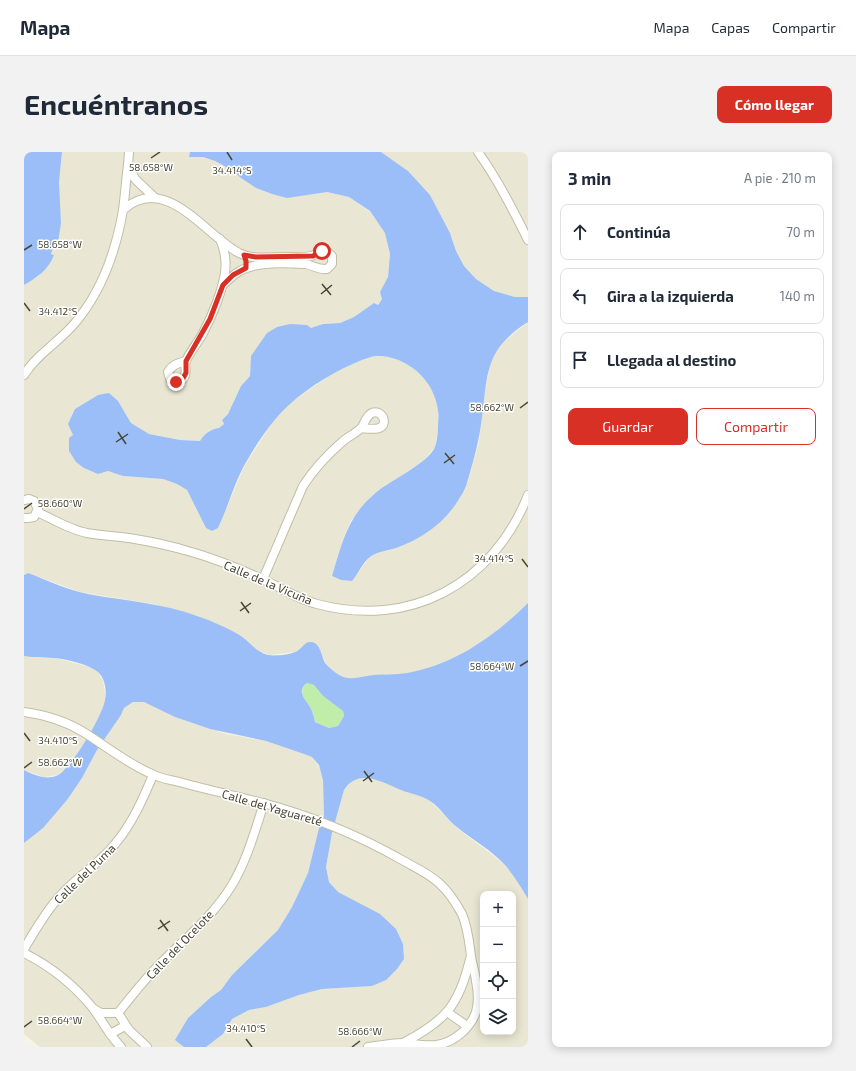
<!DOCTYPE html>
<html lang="es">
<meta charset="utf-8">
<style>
body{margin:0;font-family:"Exo 2",sans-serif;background:#f2f2f3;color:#1f2937}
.controls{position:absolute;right:12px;bottom:12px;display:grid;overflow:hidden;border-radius:8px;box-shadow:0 2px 10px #0003}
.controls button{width:36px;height:36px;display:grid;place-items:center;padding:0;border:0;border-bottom:1px solid #e0e1e3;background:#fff;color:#1f2937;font:20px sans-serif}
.stop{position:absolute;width:12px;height:12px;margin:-9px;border:3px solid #d93025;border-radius:50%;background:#fff}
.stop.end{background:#d93025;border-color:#fff;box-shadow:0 1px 4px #0008}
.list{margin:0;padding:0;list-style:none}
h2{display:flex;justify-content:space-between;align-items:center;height:52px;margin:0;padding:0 16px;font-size:17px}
h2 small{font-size:13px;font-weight:400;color:#747a83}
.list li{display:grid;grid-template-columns:26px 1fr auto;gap:12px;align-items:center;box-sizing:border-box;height:56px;margin:0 8px 8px;padding:0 8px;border:1px solid #e0e1e3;border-radius:8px}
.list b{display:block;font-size:15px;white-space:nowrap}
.list em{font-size:13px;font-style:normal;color:#747a83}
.actions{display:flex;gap:8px;padding:12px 16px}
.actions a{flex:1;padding:9px 0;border:1px solid #d93025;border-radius:8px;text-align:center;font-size:14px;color:#d93025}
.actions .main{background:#d93025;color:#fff}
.icon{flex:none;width:22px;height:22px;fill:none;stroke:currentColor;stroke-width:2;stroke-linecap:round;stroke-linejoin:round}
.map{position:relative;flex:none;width:504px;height:895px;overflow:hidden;border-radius:8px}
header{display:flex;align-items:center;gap:24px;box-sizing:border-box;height:56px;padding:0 20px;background:#fff;border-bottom:1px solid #e0e1e3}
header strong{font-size:19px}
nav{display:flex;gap:22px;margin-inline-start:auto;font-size:14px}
.intro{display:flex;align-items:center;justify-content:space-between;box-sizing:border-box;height:96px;padding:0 24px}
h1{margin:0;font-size:28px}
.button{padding:10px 18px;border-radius:8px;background:#d93025;color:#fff;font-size:14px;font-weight:700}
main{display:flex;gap:24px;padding:0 24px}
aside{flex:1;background:#fff;border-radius:8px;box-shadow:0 2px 10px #0003}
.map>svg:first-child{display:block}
.residential{fill:#e9e7d3;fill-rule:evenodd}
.green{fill:#c0eeaa}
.water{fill:#9bbef9;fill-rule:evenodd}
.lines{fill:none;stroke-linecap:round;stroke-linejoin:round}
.minor-casing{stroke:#c1bea7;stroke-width:10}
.minor{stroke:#fff;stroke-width:8}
.route{stroke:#d93025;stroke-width:5}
.ticks{fill:none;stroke:#484534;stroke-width:1.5}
.labels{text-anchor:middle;stroke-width:3;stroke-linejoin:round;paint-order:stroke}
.street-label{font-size:12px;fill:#484534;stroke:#fff}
.ticks-label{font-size:10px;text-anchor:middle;fill:#484534;stroke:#fff;stroke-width:3;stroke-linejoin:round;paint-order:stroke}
</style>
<header>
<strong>Mapa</strong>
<nav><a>Mapa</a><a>Capas</a><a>Compartir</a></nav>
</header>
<div class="intro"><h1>Encuéntranos</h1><a class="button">Cómo llegar</a></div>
<main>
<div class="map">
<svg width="504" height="895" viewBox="0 0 504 895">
<rect width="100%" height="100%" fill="#f5f4e6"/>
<g class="residential">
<path d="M 38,0 L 166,0 L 165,5 L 179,5 L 191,9 L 206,17 L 217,26 L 232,36 L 248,42 L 303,40 L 325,45 L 346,60 L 361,80 L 366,102 L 364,125 L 356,140 L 358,147 L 353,153 L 350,151 L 330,165 L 316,171 L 299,172 L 287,176 L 226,214 L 226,224 L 217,234 L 204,262 L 198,268 L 200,272 L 195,276 L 176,289 L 156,288 L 125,282 L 107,271 L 101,260 L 74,243 L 51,257 L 74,322 L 84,319 L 99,324 L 139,327 L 153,332 L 163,338 L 182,376 L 188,379 L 194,376 L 221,313 L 250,268 L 266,251 L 308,222 L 330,211 L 351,204 L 366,205 L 381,210 L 394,219 L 404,231 L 411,244 L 414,258 L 414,277 L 411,295 L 400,308 L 384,319 L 327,368 L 319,388 L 308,424 L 317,428 L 328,429 L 345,406 L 352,401 L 371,396 L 444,330 L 455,290 L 461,239 L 466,214 L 470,203 L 481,189 L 504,170 L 504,451 L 492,464 L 463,487 L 435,503 L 409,515 L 384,521 L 365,524 L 362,522 L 323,527 L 316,524 L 304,515 L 301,510 L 297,499 L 292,493 L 281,492 L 271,500 L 245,503 L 233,498 L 216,484 L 173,464 L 130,452 L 56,440 L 4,421 L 0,422 L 0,133 L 15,124 L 30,103 L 27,102 L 31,90 L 34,91 L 37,67 L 35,51 L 35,30 Z"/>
<path d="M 357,0 L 504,0 L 504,145 L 491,145 L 470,139 L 452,127 L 440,114 L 432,99 L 426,81 L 406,43 L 373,11 Z"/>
<path d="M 0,504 L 31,506 L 66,515 L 74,520 L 79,529 L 82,548 L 79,559 L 61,590 L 43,615 L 33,623 L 20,625 L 0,618 Z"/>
<path d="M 115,549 L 126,552 L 151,565 L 168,571 L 202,582 L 242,589 L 280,602 L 288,605 L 291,609 L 297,618 L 299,628 L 300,664 L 295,676 L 284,721 L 268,755 L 254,778 L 208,823 L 197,838 L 187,845 L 164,866 L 152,888 L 160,895 L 16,895 L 0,882 L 0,691 L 43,648 L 58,626 L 73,598 L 97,563 L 100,556 L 109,550 Z"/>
<path d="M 335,626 L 356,628 L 377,638 L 399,645 L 406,649 L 434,677 L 474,707 L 487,720 L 499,737 L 504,747 L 504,895 L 182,895 L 199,882 L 208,867 L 225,858 L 242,855 L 275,843 L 298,837 L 348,834 L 373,817 L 380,807 L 379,792 L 314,741 L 305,730 L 302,715 L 308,681 L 320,638 L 326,631 ZM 459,742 L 489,742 L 489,880 L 459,880 Z"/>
</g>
<path class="green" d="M 283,531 L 290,533 L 299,544 L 319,559 L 320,564 L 314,574 L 305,576 L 291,570 C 290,565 289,561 287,557 C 283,548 272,540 283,531 Z"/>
<g class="water">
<path d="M 0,0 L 38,0 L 35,30 L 37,71 L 34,91 L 31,90 L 27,102 L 30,103 C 25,117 13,126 0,133 Z"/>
<path d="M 166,0 L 357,0 L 384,19 L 406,43 L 426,81 L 432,99 L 440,114 L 452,127 L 470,139 L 491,145 L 504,145 L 504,170 C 491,178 477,190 470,204 C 462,220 461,240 459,257 C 457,276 454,292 449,310 C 445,323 443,336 435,347 C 421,371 397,387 372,396 C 363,399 354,399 346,405 C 339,410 334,422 328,429 L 317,428 L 308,424 C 316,398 322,371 341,351 C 345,347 350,342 354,339 C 368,328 405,310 411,295 C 413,289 414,280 414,274 C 414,269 415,263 414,259 C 411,228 382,203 352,204 C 348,204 342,207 338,208 C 313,218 286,234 266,252 C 248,268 233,291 221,312 C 210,332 204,355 194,376 L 188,379 L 182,376 L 163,338 L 153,332 L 139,327 L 99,324 L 84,319 L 74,322 L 60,316 L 52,310 L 45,299 L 45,286 L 49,283 L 44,272 L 51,257 L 74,243 L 85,241 L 94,249 L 107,271 L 125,282 L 156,288 L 176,289 C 180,282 187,277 195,276 L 200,272 L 198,268 L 204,262 L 217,234 L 226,224 L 227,204 L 243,181 L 253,175 L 266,172 L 283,173 L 287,176 L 299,172 L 316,171 L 330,165 L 350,151 L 354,153 L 358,147 L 356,140 L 364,125 L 366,102 L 361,81 L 346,59 L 325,45 L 303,40 L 263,46 L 248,42 L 232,36 L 217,26 L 206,17 L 191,9 L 179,5 L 165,5 Z"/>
<path d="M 4,421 C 23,428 43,438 64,442 C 101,449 138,451 173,464 C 188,469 204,476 217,484 C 227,491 232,500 244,503 C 251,504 265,503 271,500 C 277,498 280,490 286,490 C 296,489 298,505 301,511 C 305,516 312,521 317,524 C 327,529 339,524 350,523 C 361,522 371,523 383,521 C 430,513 471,484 504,451 L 504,747 C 497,735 490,723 480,712 C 467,698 449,688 434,676 C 423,668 417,656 406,649 C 397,643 387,642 377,638 C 359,631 335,615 320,638 L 308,681 L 302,715 L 305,730 L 314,740 L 356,762 L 372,777 L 379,792 L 380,807 L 373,817 L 362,828 L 348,834 L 298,837 L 275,843 L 242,855 L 225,858 L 208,867 L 199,882 L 182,895 L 160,895 L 151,888 L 164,866 L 187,845 L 197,838 L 208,823 L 254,778 L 268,755 L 284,721 L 295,676 L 300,664 L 299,628 L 295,613 L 288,605 L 280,602 L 242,589 L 186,577 L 151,565 L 120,550 L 109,550 L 100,556 L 97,563 L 73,598 L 58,626 L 43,648 L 19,676 L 0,691 L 0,618 C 10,623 21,628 32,624 C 46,619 79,563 81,548 C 83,539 81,526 74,520 C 64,512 42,507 30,506 C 20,505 10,506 0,504 L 0,423 ZM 283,531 L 290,533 L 299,544 L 319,559 L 320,564 L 314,574 L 305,576 L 291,570 C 290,565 289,561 287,557 C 283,548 271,540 283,531 Z"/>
</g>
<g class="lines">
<g class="minor-casing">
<g id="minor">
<path d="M 105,0 L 104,13 L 111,27 L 130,45"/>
<path d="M 454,0 C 474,28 489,58 504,88"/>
<path d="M 99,58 C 141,20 180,82 215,101 C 229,108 247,105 263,105 C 270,105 279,106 287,104 C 292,103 295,99 301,99 C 304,100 306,102 308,104 L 308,112 L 303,117 C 295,118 290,114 282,112 C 263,111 233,109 216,119 C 210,122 204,128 199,133"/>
<path d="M 162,209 C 154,211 148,213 144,220 L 146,227 C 150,230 155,232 159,227 C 164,222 160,215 162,209 C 164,203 174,190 178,183 C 184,172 189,161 193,150 C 201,128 206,109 196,87"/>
<path d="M 0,223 C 13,202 35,190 51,171 C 77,140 92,99 99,58 C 101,43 102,28 104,13"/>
<path d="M 0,348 L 5,347 L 10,349 L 14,357 L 10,365 L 4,366 L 0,366"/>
<path d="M 13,360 C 29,367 46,378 63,381 C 79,384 95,384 111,387 C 129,390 147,394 164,399 C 189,406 214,416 238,427 C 256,435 273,447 293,452 C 386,477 469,432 504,343"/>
<path d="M 239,427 L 279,334 C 290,317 303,303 318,290 C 323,285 333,281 338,275 C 341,270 342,264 348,261 C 353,259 356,261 359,265 C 364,280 346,277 337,276"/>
<path d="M 0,560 C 22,563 42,569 61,581 C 83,595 104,612 128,622 C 137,627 149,628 159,631 C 185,638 212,644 239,651 C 288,664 334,683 378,708 C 390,715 404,721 415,731 C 424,739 432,751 438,762 C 444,776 445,789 447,804 C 448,812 451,820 452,829 C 454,839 455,850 452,860 C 446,877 429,891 412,893 C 401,894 390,892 379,891 C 368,891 355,894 344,895"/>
<path d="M 0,797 C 11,779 21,760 36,744 C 53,725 75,712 91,692 C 108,672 119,647 129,623"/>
<path d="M 0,801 C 26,814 49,832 68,855 C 78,868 85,883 97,895"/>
<path d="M 70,857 L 77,861 L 94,861"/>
<path d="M 423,860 L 443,874"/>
<path d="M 94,861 C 107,845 119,829 134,814 C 159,788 188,766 208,733 C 223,708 231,679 240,651"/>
<path d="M 94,861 L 105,878 L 123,895"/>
<path d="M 86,882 L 101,874"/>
<path d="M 379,891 C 421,869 435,854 446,807"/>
</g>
</g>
<use href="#minor" class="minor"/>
</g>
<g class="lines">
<path class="route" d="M 152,230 L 158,228 L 162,221 L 162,209 L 186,167 L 199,133 L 209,123 L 222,116 L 222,109 L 220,103 L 232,105 L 289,104 L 298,99"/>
</g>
<path class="ticks" d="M 203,0 L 208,8M 127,6 L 136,0M 0,98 L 8,93M 298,132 L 307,143M 297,142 L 308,133M 0,151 L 6,159M 496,256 L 504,250M 94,280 L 102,292M 92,290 L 104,282M 421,301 L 430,312M 420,311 L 431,303M 0,357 L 8,351M 498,407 L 504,415M 217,450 L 225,461M 216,459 L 227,451M 496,514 L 504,509M 0,581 L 6,589M 0,616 L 8,610M 340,619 L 348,630M 339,629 L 350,621M 136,768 L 144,779M 134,777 L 146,769M 0,875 L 8,869M 222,887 L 228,895M 328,895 L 336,889"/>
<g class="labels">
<g class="street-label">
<text transform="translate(244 431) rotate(23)" y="4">Calle de la Vicuña</text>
<text transform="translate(248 656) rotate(16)" y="4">Calle del Yaguareté</text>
<text transform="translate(61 722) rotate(-44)" y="4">Calle del Puma</text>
<text transform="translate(156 793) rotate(-46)" y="4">Calle del Ocelote</text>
</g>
</g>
<g class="ticks-label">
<text x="127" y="19">58.658°W</text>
<text x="208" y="22">34.414°S</text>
<text x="36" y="96">58.658°W</text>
<text x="34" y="163">34.412°S</text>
<text x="468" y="259">58.662°W</text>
<text x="36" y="355">58.660°W</text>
<text x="470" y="410">34.414°S</text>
<text x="468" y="518">58.664°W</text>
<text x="34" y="592">34.410°S</text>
<text x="36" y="614">58.662°W</text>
<text x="36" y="872">58.664°W</text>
<text x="222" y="880">34.410°S</text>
<text x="336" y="883">58.666°W</text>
</g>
</svg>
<div class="controls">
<button>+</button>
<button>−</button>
<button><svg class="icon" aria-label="locate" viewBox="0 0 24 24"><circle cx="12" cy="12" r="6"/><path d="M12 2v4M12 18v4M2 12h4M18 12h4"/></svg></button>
<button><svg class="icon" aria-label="layers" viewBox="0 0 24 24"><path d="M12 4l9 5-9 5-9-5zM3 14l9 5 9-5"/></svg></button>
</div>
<div class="stop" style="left:298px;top:99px"></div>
<div class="stop end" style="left:152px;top:230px"></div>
</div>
<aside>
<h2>3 min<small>A pie · 210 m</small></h2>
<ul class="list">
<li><svg class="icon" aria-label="ahead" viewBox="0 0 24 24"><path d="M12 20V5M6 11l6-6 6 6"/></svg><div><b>Continúa</b></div><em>70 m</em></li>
<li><svg class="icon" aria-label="left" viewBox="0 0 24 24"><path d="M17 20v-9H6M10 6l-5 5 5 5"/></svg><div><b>Gira a la izquierda</b></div><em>140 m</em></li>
<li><svg class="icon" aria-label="arrive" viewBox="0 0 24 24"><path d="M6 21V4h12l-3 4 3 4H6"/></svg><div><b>Llegada al destino</b></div></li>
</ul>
<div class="actions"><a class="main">Guardar</a><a>Compartir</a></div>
</aside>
</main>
